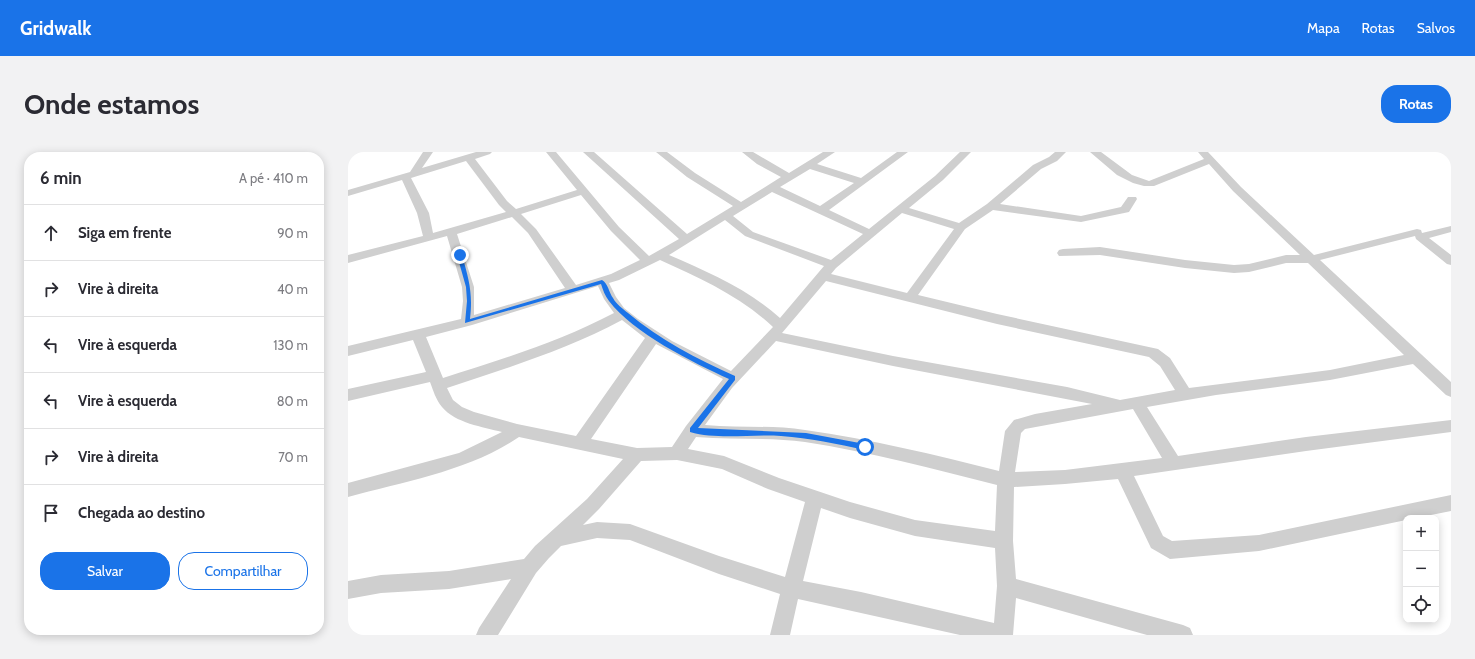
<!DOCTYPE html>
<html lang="pt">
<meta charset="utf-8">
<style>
body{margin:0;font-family:Cabin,sans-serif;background:#f2f2f3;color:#2b2b33}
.controls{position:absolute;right:12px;bottom:12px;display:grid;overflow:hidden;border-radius:8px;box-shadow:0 2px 10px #0003}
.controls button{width:36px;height:36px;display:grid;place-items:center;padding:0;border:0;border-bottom:1px solid #e1e1e2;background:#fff;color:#2b2b33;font:20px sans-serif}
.stop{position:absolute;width:12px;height:12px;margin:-9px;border:3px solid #1a73e8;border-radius:50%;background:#fff}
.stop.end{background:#1a73e8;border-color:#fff;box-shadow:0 1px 4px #0008}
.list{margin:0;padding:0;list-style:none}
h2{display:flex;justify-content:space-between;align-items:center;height:52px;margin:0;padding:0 16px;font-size:17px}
h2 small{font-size:13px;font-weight:400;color:#7c7c81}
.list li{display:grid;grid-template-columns:26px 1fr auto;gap:12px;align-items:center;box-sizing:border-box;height:56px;padding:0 16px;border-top:1px solid #e1e1e2}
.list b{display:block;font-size:15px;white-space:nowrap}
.list em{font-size:13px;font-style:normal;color:#7c7c81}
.actions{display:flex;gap:8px;padding:12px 16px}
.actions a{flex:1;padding:9px 0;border:1px solid #1a73e8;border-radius:16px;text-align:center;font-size:14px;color:#1a73e8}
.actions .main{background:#1a73e8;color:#fff}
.icon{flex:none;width:22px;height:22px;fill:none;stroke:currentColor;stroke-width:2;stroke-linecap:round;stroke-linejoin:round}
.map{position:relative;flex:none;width:1103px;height:483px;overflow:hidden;border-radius:16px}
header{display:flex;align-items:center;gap:24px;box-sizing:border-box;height:56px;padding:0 20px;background:#1a73e8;color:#fff}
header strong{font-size:19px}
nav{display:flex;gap:22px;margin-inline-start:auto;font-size:14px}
.intro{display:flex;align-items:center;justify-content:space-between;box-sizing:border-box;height:96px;padding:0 24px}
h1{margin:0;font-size:28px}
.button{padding:10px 18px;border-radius:16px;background:#1a73e8;color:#fff;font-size:14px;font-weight:700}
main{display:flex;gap:24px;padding:0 24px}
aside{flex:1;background:#fff;border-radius:16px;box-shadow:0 2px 10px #0003}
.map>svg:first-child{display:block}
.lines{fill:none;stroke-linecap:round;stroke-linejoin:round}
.minor{fill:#cfcfcf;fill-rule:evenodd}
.route{fill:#1a73e8}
</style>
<header>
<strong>Gridwalk</strong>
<nav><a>Mapa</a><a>Rotas</a><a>Salvos</a></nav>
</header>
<div class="intro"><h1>Onde estamos</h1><a class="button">Rotas</a></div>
<main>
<aside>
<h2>6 min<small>A pé · 410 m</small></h2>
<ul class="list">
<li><svg class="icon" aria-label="ahead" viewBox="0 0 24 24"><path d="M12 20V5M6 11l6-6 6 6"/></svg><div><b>Siga em frente</b></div><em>90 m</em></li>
<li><svg class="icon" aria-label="right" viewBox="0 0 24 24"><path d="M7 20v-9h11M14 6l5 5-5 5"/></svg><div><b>Vire à direita</b></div><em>40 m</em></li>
<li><svg class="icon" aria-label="left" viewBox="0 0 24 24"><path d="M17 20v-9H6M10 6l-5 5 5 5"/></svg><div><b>Vire à esquerda</b></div><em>130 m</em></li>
<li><svg class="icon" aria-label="left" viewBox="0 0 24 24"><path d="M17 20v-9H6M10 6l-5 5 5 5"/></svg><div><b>Vire à esquerda</b></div><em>80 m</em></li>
<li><svg class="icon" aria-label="right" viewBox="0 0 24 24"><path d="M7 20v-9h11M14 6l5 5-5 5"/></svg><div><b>Vire à direita</b></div><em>70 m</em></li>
<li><svg class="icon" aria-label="arrive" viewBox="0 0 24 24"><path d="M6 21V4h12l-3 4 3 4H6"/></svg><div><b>Chegada ao destino</b></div></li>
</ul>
<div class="actions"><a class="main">Salvar</a><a>Compartilhar</a></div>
</aside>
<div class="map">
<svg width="1103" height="483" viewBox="0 0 1103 483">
<rect width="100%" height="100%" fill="#fff"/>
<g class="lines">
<g class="minor">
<path d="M 75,0 L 85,0 L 74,16 L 128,0 L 144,0 L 142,2 L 127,7 L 159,49 L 168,57 L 229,38 L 198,0 L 208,0 L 271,75 L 301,104 L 331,87 L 235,0 L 246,0 L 339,82 L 385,54 L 339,25 L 308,0 L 319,0 L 347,21 L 393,50 L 433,25 L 409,12 L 394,0 L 405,0 L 441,21 L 475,0 L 487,0 L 469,12 L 513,26 L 549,0 L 560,0 L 481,58 L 521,77 L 587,24 L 612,0 L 623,0 L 595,28 L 561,56 L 611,71 L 639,52 L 685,13 L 701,5 L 707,0 L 718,0 L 709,9 L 693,17 L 652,52 L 733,64 L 773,55 L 780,45 L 788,45 L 789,47 L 781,60 L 733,70 L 645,58 L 617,77 L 570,143 L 649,162 L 810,197 L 822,206 L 841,236 L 982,218 L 1056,203 L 960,111 L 938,111 L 901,120 L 886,121 L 837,116 L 752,103 L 711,104 L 709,101 L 711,98 L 715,97 L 752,95 L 837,108 L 886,113 L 901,112 L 938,103 L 952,103 L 885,39 L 861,12 L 806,34 L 796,34 L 785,31 L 769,23 L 742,0 L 753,0 L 784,23 L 801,29 L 856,7 L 850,0 L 860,0 L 893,35 L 966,103 L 1069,77 L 1073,78 L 1074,81 L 1103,74 L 1103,80 L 1081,86 L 1103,103 L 1103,113 L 1099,112 L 1068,87 L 1067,84 L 972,108 L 1103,230 L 1103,245 L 1098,243 L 1065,212 L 982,228 L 868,243 L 799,255 L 830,304 L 958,285 L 1103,268 L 1103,280 L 958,299 L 786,324 L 815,384 L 824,389 L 911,383 L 1103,343 L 1103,359 L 1068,366 L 1058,366 L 1058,368 L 911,399 L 822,407 L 803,396 L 770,327 L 717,332 L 666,335 L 665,389 L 668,427 L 835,473 L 842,476 L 845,483 L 799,483 L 668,446 L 665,483 L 612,483 L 450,447 L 442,483 L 422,483 L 432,442 L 371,422 L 282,388 L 249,386 L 213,394 L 201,406 L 188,421 L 150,483 L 128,483 L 131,476 L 163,427 L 101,437 L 33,441 L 0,447 L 0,429 L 33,423 L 101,419 L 176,407 L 187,394 L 239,347 L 275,307 L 171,285 C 121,319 58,329 0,345 L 0,331 L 111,301 L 154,280 C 135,275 107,271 94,255 C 88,248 85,238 82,230 L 0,249 L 0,237 L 78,220 L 65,188 L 0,204 L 0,194 L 113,167 L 115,149 L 114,135 L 99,84 L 0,111 L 0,103 L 75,84 L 69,61 L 54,28 L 0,44 L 0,38 L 62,20 ZM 118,9 L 151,53 L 158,60 L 85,81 L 81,61 L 63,26 ZM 462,17 L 506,31 L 472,54 L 432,35 ZM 424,40 L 515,82 L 483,108 L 405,80 L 385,64 ZM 233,43 L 263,79 L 292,108 L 263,122 L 228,133 L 188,77 L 173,62 ZM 554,61 L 606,77 L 559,141 L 483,122 L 488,116 ZM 164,65 L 180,81 L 217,136 L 126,163 L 126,135 L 109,82 ZM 377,68 L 397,84 L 476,114 L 432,166 C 400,137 360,120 321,103 ZM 312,108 C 352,126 392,144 425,175 L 383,219 L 324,189 L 290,167 L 276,156 L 268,145 L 261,131 L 271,128 ZM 478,129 L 649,172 L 801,205 L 812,214 L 827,238 L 772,248 L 719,235 L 545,204 L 434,181 ZM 250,134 L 256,147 L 266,161 C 211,190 154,207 95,226 L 78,185 L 124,173 ZM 274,168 L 297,186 L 228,284 L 169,272 L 126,260 L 114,255 L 105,248 L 99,236 C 159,216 218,198 274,168 ZM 428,189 L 545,214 L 744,252 L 687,262 L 666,268 L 657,279 L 651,319 C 587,303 523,287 457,278 C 424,273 390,276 357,273 L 384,236 ZM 308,192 L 375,227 L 338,274 L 324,295 L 289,296 L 243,287 ZM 785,257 L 814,306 L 717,318 L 667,320 L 673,281 L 677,277 ZM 348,285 C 384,288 421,285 457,290 C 522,300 586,317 649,333 L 647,379 L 567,368 L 502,350 L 431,326 L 376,304 L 340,297 ZM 329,308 L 374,317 L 420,337 L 457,350 L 437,425 L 371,404 L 282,372 L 249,370 L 235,373 L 251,357 L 293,309 ZM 473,356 L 502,366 L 567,384 L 647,396 L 649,434 L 646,471 L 513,440 L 455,429 Z"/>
<path d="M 1095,0 L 1103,0 L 1103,5 Z"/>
</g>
</g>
<path class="route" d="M 112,101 L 114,103 C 121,128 125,141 122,167 L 254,128 C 260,131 261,141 265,146 C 268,152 275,157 280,161 C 312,188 349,207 387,224 L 387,228 L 350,276 L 458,281 L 517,292 L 521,295 L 517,298 C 489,292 462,286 433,284 C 403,282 370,288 342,280 L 342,276 L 381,227 C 344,210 285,181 261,149 C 257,144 255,138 253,132 L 117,171 L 119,149 L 118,135 L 109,103 Z"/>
</svg>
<div class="controls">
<button>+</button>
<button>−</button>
<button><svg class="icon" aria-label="locate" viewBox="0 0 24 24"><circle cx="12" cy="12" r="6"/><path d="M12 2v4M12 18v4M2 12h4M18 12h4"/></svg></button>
</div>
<div class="stop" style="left:517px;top:295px"></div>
<div class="stop end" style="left:112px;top:103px"></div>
</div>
</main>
